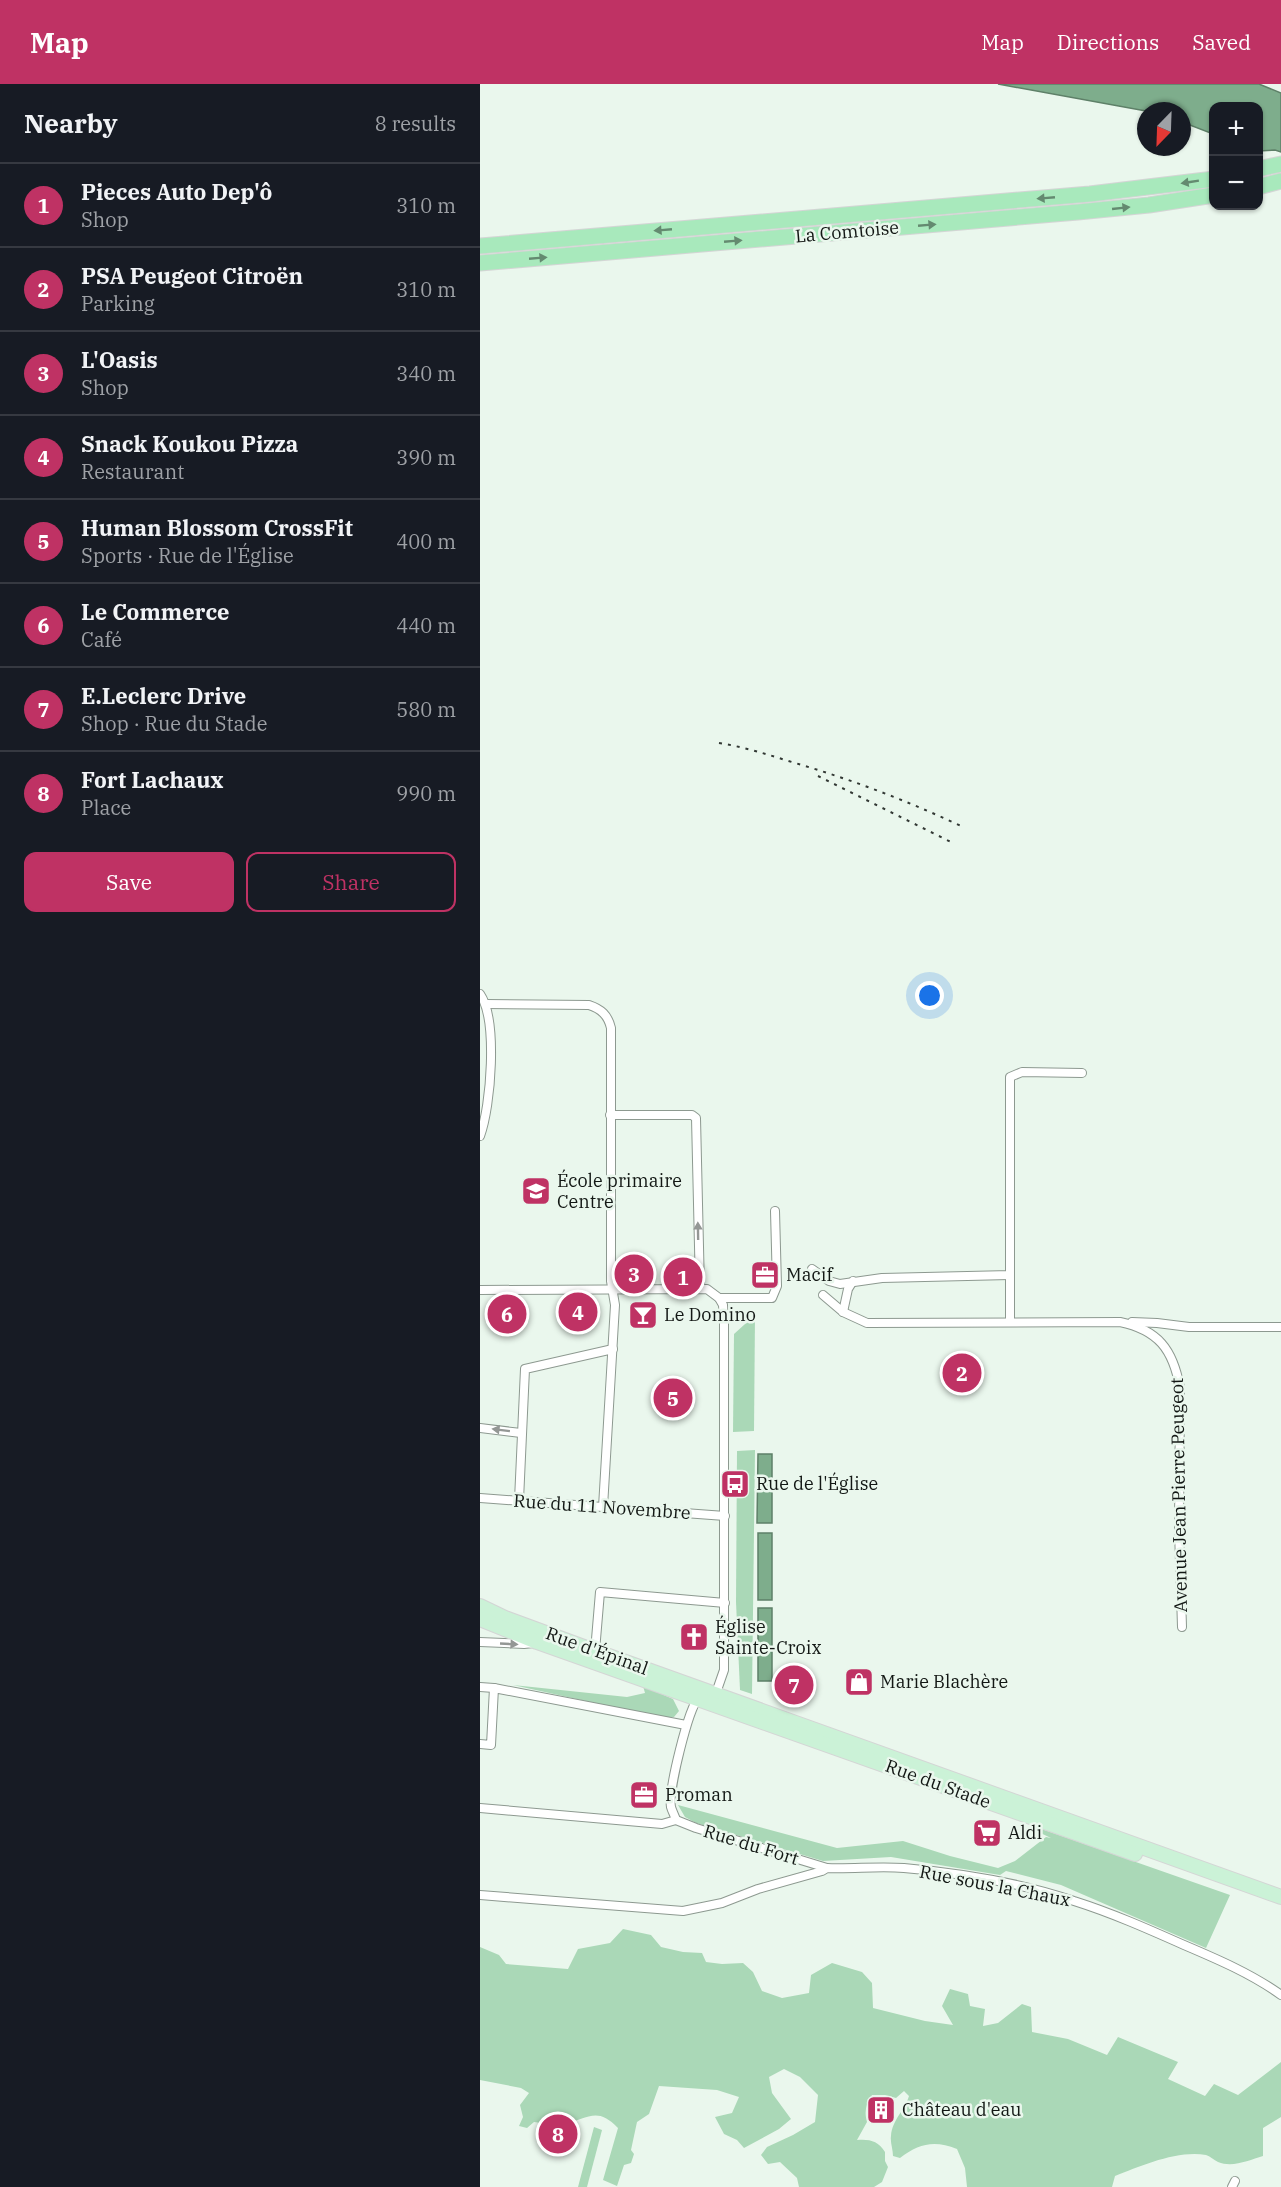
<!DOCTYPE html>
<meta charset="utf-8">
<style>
body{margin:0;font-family:"IBM Plex Serif",serif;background:#242831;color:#f1f3f6}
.controls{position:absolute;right:18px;top:18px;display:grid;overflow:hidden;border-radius:12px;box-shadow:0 2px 4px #0004}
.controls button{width:54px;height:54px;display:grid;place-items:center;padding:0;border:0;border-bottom:2px solid #363941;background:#171b24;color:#f1f3f6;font:30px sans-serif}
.compass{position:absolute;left:657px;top:18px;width:54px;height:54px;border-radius:50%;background:#171b24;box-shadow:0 2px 4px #0004;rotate:203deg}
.you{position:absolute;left:450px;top:912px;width:21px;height:21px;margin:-15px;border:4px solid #fff;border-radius:50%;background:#1a73e8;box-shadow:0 0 0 9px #1a73e833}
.badge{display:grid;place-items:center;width:39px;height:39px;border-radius:50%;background:#bf3264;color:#fff;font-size:20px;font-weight:700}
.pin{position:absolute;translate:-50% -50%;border:3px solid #fff;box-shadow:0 2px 6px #0006}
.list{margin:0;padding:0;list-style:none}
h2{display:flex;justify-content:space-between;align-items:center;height:78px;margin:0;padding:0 24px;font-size:26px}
h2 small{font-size:20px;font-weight:400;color:#9ea1a6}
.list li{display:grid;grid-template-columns:39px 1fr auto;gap:18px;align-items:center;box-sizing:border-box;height:84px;padding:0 24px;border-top:2px solid #363941}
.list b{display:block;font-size:22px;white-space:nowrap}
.list p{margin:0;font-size:20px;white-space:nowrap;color:#9ea1a6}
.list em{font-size:20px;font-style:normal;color:#9ea1a6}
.actions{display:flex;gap:12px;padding:18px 24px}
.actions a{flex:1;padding:14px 0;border:2px solid #bf3264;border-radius:12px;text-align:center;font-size:21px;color:#bf3264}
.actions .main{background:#bf3264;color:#fff}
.map{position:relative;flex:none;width:801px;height:2103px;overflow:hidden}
header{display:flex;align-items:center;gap:36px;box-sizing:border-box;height:84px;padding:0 30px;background:#bf3264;color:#fff}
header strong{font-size:28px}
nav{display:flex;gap:33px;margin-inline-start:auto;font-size:21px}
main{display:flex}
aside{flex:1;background:#171b24}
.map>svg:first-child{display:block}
.green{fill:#aad8b7}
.water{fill:#7ead8c;stroke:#5e8068;stroke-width:1.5}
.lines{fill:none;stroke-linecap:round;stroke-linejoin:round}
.street-casing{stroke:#8d9990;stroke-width:10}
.primary-casing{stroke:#d4d5d5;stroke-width:16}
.highway-casing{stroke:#d4d5d5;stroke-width:17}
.street{stroke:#fff;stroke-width:8}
.primary{stroke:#cbf2d7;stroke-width:14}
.highway{stroke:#a8e9bc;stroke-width:15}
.rail{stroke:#323834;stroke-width:2;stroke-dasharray:3 6;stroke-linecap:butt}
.oneway{fill:#648a70}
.oneway2{fill:#949795}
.labels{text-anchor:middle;stroke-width:5;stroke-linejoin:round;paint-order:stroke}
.street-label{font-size:18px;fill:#121714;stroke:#eaf7ed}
.poi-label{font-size:18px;fill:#121714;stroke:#eaf7ed;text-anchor:start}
</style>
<header>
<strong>Map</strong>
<nav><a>Map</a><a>Directions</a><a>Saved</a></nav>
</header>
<main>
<aside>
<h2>Nearby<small>8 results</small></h2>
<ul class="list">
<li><span class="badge">1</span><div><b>Pieces Auto Dep'ô</b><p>Shop</p></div><em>310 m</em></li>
<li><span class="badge">2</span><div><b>PSA Peugeot Citroën</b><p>Parking</p></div><em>310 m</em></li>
<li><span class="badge">3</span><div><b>L'Oasis</b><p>Shop</p></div><em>340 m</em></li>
<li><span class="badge">4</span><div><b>Snack Koukou Pizza</b><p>Restaurant</p></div><em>390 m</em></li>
<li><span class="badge">5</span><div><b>Human Blossom CrossFit</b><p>Sports · Rue de l'Église</p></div><em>400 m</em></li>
<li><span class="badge">6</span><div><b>Le Commerce</b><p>Café</p></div><em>440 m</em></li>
<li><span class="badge">7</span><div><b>E.Leclerc Drive</b><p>Shop · Rue du Stade</p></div><em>580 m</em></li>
<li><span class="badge">8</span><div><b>Fort Lachaux</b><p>Place</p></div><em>990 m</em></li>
</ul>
<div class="actions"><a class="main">Save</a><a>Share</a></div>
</aside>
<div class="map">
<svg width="801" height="2103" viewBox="0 0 801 2103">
<rect width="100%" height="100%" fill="#eaf7ed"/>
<g class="green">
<path d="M 275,1231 L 274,1347 L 253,1348 L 254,1250 Z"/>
<path d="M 275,1366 L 272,1610 L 260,1606 L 256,1518 L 257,1367 Z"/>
<path d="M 33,1601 L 147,1613 L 165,1609 L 163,1602 L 193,1615 L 199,1627 L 194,1633 L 183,1634 Z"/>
<path d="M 198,1721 L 357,1764 L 423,1757 L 470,1772 L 518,1784 L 535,1777 L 566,1753 L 571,1754 L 552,1745 L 553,1742 L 750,1811 L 726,1864 L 581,1801 L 526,1787 L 520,1791 L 411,1773 L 343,1777 L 216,1739 L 205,1733 Z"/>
<path d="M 143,1845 L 171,1851 L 181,1863 L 203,1868 L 222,1869 L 226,1878 L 242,1880 L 263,1879 L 273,1888 L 282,1907 L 302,1914 L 329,1909 L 331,1891 L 352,1879 L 382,1888 L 392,1899 L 393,1924 L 445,1937 L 473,1941 L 462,1922 L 470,1905 L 488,1910 L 490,1922 L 505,1925 L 503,1942 L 518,1939 L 542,1920 L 551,1923 L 552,1948 L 588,1955 L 627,1971 L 638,1953 L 698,1978 L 688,1995 L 725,2012 L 734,2000 L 758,2011 L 801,1978 L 801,2033 L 783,2044 L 783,2072 C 769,2076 753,2084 738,2078 C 734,2076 730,2072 726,2071 C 697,2066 661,2082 635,2092 L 632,2103 L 487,2103 L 485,2084 L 477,2065 C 455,2056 439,2059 420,2074 L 413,2072 C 413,2065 410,2058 411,2052 C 412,2036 425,2026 429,2012 L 424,2007 L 416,2014 L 405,2011 L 392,2011 C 386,2020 384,2027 387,2038 L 377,2056 C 390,2055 398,2057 405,2068 L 405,2077 L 408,2083 L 402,2098 L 394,2103 L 319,2103 L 317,2094 L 300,2078 L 288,2080 L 281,2071 L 287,2063 L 313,2051 L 335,2038 L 338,2011 L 320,1993 L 304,1985 L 289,1993 L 292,2009 L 311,2035 L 299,2045 L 264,2064 L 257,2056 L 244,2050 L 235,2033 L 252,2029 L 259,2013 L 237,2006 L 179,2002 L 169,2030 L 157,2038 L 151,2066 L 154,2070 L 151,2079 L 144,2081 L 137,2102 L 123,2096 L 138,2044 C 116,2021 108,2036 82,2040 C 73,2041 63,2039 54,2038 L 47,2044 L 39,2042 L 43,2033 L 40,2021 L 49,2009 L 41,2004 L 0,1996 L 0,1863 L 19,1871 L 26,1880 L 88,1885 L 98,1865 L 130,1859 Z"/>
<path d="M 114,2043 L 122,2046 L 107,2103 L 98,2103 Z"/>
</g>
<g class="water">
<path d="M 518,0 L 779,0 L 801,9 L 801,68 L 795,66 L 779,67 L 778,22 L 734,22 L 733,50 L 702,38 L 702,27 L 666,27 Z"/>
<path d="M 278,1370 L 292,1370 L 292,1439 L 277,1439 Z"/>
<rect x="278" y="1449" width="14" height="67"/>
<rect x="278" y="1524" width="14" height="73"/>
</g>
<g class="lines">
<g class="street-casing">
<g id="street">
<path d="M 0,910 C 18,936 11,1022 0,1052"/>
<path d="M 6,920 L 109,921 C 121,925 128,931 131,944 L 131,1197 L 135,1221 L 123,1423"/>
<path d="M 130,1031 L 212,1031 L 216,1034 L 220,1205"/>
<path d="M 332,1185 L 349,1197 L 360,1200 L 402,1194 L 530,1191 L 530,993 L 542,988 L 602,989"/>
<path d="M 530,1191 L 530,1238"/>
<path d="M 0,1206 L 227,1205 L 239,1214 L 292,1214 L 297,1202 L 295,1127"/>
<path d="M 343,1211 L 363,1228 L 387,1239 L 640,1238 C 678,1246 693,1265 700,1304 L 699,1446 L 702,1543"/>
<path d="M 363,1228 L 368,1205 L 373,1197"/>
<path d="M 652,1238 L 677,1239 L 709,1243 L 801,1243"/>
<path d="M 0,1344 L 41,1349"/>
<path d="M 0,1414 L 245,1432"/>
<path d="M 39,1416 L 45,1285 L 133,1265"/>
<path d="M 0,1558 L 44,1560 L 53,1559"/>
<path d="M 115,1567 L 120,1508 L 245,1519"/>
<path d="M 0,1603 L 14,1604"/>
<path d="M 236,1609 L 244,1586 L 244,1239 L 243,1221 L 239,1214"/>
<path d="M 0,1660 L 11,1661 L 14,1604 L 206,1641"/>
<path d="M 0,1724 L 182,1740 L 196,1736"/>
<path d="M 196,1736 L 216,1744 L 347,1784"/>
<path d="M 196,1736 C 195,1732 192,1727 191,1723 C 188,1707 208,1625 219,1613"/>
<path d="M 0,1811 L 203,1827 L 242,1819 L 278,1805 L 342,1787 L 347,1784 C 373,1785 399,1782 424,1784 C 479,1789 542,1799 594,1817 C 632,1829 668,1845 704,1861 C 737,1875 772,1890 801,1911"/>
<path d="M 752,2103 L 755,2097"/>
</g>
</g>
<g class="primary-casing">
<g id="primary">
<path d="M 0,1522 L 25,1534 L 115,1567 L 801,1813"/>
<path d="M 0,1535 L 57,1558 L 655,1770"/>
</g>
</g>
<g class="highway-casing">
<g id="highway">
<path d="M 778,85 L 801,80"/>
<path d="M 778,103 L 801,97"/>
<path d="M 0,162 L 610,110 L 734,95"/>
<path d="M 0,179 L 598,128 L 669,121 L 734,111"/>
</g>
</g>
<use href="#street" class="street"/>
<use href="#primary" class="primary"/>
<use href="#highway" class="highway"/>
<g class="rail">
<path d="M 239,659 C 265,663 289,671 315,679 C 373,696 428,717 483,743"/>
<path d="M 338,692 L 475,760"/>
</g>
</g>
<defs><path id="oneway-solid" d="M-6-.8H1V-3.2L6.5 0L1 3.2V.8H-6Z" transform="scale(1.5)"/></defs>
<g class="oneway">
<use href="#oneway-solid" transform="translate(710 98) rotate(171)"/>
<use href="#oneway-solid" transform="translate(566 114) rotate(175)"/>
<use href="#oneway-solid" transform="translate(641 124) rotate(-6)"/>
<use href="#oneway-solid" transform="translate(447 141) rotate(-5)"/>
<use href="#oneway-solid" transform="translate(183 146) rotate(175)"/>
<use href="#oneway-solid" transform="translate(253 157) rotate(-5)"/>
<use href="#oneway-solid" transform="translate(58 174) rotate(-5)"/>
</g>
<g class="oneway2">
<use href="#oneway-solid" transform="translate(218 1147) rotate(-91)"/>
<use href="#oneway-solid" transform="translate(21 1346) rotate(-173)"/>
<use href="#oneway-solid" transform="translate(29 1560) rotate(3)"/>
</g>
<defs>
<g id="school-square" transform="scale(1.5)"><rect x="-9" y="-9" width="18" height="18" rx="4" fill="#bf3264" stroke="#eaf7ed"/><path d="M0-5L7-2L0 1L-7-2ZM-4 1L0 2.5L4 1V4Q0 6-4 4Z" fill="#fff"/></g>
<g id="office-square" transform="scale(1.5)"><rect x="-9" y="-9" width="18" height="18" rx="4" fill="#bf3264" stroke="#eaf7ed"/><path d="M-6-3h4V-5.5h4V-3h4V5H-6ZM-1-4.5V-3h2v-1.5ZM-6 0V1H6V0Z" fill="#fff"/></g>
<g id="bar-square" transform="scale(1.5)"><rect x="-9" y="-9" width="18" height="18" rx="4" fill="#bf3264" stroke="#eaf7ed"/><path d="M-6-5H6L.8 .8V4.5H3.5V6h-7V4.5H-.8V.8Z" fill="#fff"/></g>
<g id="bus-square" transform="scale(1.5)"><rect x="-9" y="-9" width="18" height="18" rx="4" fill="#bf3264" stroke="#eaf7ed"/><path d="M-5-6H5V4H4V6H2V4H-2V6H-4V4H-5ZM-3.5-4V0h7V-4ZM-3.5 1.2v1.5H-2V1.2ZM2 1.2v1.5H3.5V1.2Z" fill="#fff"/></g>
<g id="church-square" transform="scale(1.5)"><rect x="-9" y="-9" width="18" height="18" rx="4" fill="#bf3264" stroke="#eaf7ed"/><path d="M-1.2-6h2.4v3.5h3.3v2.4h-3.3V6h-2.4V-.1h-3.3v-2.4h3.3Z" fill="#fff"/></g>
<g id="shop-square" transform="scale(1.5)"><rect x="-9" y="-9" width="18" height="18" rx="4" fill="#bf3264" stroke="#eaf7ed"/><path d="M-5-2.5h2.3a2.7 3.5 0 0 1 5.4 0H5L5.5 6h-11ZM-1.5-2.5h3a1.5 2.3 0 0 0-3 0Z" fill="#fff"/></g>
<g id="supermarket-square" transform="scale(1.5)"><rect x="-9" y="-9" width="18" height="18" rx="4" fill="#bf3264" stroke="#eaf7ed"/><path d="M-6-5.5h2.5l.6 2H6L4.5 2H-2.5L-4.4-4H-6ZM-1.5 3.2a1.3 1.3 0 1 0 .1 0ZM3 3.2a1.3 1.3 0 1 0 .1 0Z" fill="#fff"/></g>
<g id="building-square" transform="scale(1.5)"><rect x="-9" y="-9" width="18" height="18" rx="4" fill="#bf3264" stroke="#eaf7ed"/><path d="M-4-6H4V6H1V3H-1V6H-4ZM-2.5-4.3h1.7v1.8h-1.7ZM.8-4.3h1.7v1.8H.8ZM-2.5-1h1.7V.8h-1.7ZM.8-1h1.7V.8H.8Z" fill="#fff"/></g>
</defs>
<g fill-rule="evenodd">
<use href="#school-square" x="56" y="1107"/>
<use href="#office-square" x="285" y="1191"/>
<use href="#bar-square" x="163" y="1231"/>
<use href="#bus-square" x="255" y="1400"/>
<use href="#church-square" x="214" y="1553"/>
<use href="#shop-square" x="379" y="1598"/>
<use href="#office-square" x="164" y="1711"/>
<use href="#supermarket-square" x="507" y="1749"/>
<use href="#building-square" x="401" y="2026"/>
</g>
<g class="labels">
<g class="street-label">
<text transform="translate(367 148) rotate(-5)" y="6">La Comtoise</text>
<text transform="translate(699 1411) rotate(-91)" y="6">Avenue Jean Pierre Peugeot</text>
<text transform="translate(122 1423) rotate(4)" y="6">Rue du 11 Novembre</text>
<text transform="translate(117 1567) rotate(20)" y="6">Rue d'Épinal</text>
<text transform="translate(458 1700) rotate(20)" y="6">Rue du Stade</text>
<text transform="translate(271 1761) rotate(17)" y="6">Rue du Fort</text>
<text transform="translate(515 1802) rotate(11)" y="6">Rue sous la Chaux</text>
</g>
<g class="poi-label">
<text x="77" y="1103">École primaire<tspan x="77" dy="21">Centre</tspan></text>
<text x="306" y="1197">Macif</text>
<text x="184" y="1237">Le Domino</text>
<text x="276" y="1406">Rue de l'Église</text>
<text x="235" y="1549">Église<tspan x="235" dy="21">Sainte-Croix</tspan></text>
<text x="400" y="1604">Marie Blachère</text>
<text x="185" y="1717">Proman</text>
<text x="528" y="1755">Aldi</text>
<text x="422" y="2032">Château d'eau</text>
</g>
</g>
</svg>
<div class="controls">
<button>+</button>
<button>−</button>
</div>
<svg class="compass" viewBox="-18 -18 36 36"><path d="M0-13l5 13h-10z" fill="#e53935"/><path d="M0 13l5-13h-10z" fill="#9ea1a6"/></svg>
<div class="you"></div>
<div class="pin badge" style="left:203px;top:1193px">1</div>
<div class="pin badge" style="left:482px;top:1289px">2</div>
<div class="pin badge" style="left:154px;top:1190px">3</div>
<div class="pin badge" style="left:98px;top:1228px">4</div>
<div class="pin badge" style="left:193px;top:1314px">5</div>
<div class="pin badge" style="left:27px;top:1230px">6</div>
<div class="pin badge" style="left:314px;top:1601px">7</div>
<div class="pin badge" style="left:78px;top:2050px">8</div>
</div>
</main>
